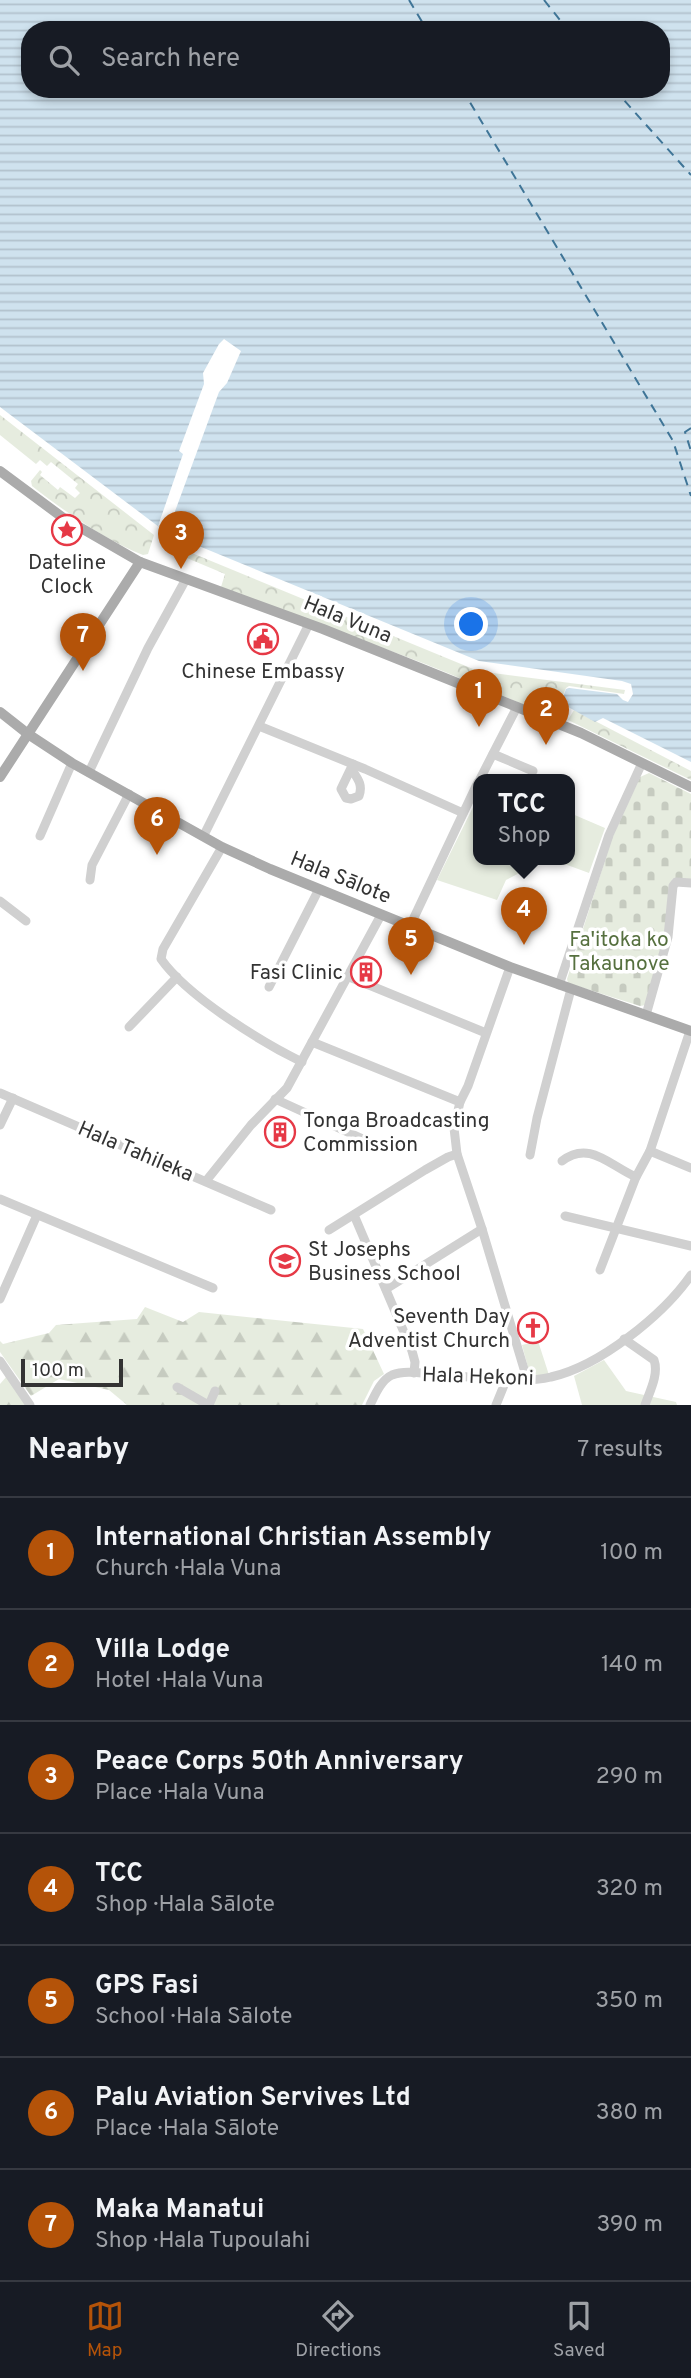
<!DOCTYPE html>
<meta charset="utf-8">
<style>
body{margin:0;font-family:Overpass,sans-serif;background:#20242c;color:#f1f3f6}
.scale{position:absolute;left:21px;bottom:18px;width:102px;box-sizing:border-box;padding-left:7px;border:4px solid #333;border-top:0;font-size:19px;line-height:24px;white-space:nowrap;color:#333;-webkit-text-stroke:5px #fff;paint-order:stroke}
.you{position:absolute;left:472px;top:625px;width:24px;height:24px;margin:-18px;border:5px solid #fff;border-radius:50%;background:#1a73e8;box-shadow:0 0 0 10px #1a73e833}
.badge{display:grid;place-items:center;width:46px;height:46px;border-radius:50%;background:#b45309;color:#fff;font-size:23px;font-weight:700}
.pin{position:absolute;translate:-50% -58px;filter:drop-shadow(0 2px 4px #0008)}
.pin::after{content:'';position:absolute;top:37px;width:24px;height:21px;background:inherit;clip-path:polygon(0 0,100% 0,50% 100%)}
.popup{position:absolute;left:473px;top:774px;width:102px;height:91px;box-sizing:border-box;display:grid;place-content:center;border-radius:14px;background:#171b24;filter:drop-shadow(0 2px 5px #0005);font-size:23px;white-space:nowrap;color:#9ea1a6}
.popup b{font-size:26px;color:#f1f3f6}
.popup::after{content:'';position:absolute;left:50%;top:100%;margin-left:-14px;border:14px solid transparent;border-top-color:#171b24}
.list{margin:0;padding:0;list-style:none}
h2{display:flex;justify-content:space-between;align-items:center;height:91px;margin:0;padding:0 28px;font-size:30px}
h2 small{font-size:23px;font-weight:400;color:#9ea1a6}
.list li{display:grid;grid-template-columns:46px 1fr auto;gap:21px;align-items:center;box-sizing:border-box;height:112px;padding:0 28px;border-top:2px solid #363941}
.list b{display:block;font-size:26px;white-space:nowrap}
.list p{margin:0;font-size:23px;white-space:nowrap;color:#9ea1a6}
.list em{font-size:23px;font-style:normal;color:#9ea1a6}
.icon{flex:none;width:38px;height:38px;fill:none;stroke:currentColor;stroke-width:2;stroke-linecap:round;stroke-linejoin:round}
.map{position:relative;flex:none;width:691px;height:1405px;overflow:hidden}
.search{position:absolute;background:#171b24;box-shadow:0 4px 10px #0003;left:21px;right:21px;top:21px;height:77px;display:flex;align-items:center;gap:18px;box-sizing:border-box;padding:0 24px;border-radius:28px;color:#9ea1a6;font-size:26px}
.sheet{height:875px;background:#171b24}
nav{display:flex;justify-content:space-around;align-items:center;box-sizing:border-box;height:98px;border-top:2px solid #363941;background:#171b24;font-size:19px;color:#9ea1a6}
nav a{display:grid;justify-items:center;gap:4px}
nav .on{color:#b45309}
.map>svg:first-child{display:block}
.green{fill:#e6ecdf}
.forest{fill:url(#forest-firs)}
.cemetery{fill:url(#cemetery-stones)}
.park{fill:url(#park-crowns)}
.water{fill:url(#water-rules);fill-rule:evenodd}
.pier{fill:#fff}
.lines{fill:none;stroke-linecap:round;stroke-linejoin:round}
.ferry{stroke:#3f7597;stroke-width:2;stroke-dasharray:9 7;stroke-linecap:butt}
.minor{stroke:#d0d0d0;stroke-width:9}
.major{stroke:#ababab;stroke-width:10}
.labels{text-anchor:middle;stroke-width:7;stroke-linejoin:round;paint-order:stroke}
.poi-label{font-size:21px;fill:#333;stroke:#fff}
.street-label{font-size:21px;fill:#333;stroke:#fff}
.park-label{font-size:21px;fill:#56703f;stroke:#fff}
</style>
<div class="map">
<svg width="691" height="1405" viewBox="0 0 691 1405">
<defs>
<pattern id="forest-firs" width="22" height="20" patternUnits="userSpaceOnUse" patternTransform="scale(1.75)"><rect width="22" height="20" fill="#e6ecdf"/><path d="M5 1l3.5 6h-7zM16 11l3.5 6h-7z" fill="#c6cbc0"/></pattern>
<pattern id="cemetery-stones" width="16" height="16" patternUnits="userSpaceOnUse" patternTransform="scale(1.75)"><rect width="16" height="16" fill="#e6ecdf"/><path d="M2 7V4a2 2 0 0 1 4 0v3zM10 15v-3a2 2 0 0 1 4 0v3z" fill="#c6cbc0"/></pattern>
<pattern id="park-crowns" width="20" height="18" patternUnits="userSpaceOnUse" patternTransform="scale(1.75)"><rect width="20" height="18" fill="#e6ecdf"/><path d="M2 6a3 3 0 1 1 6 0M12 15a3 3 0 1 1 6 0" fill="none" stroke="#c6cbc0"/></pattern>
<pattern id="water-rules" width="6" height="5" patternUnits="userSpaceOnUse" patternTransform="scale(1.75)"><rect width="6" height="5" fill="#cfe2ee"/><path d="M0 2.5h6" fill="none" stroke="#b2c2cd"/></pattern>
</defs>
<rect width="100%" height="100%" fill="#fff"/>
<g class="green">
<path d="M 478,797 L 478,859 L 546,859 L 506,880 L 497,900 L 437,880 Z"/>
<path d="M 570,813 L 605,828 L 589,873 L 551,859 L 570,859 Z"/>
<path d="M 538,1341 L 549,1375 L 533,1375 L 529,1371 L 522,1345 Z"/>
<path d="M 604,1360 L 626,1391 L 676,1402 L 677,1405 L 582,1405 L 574,1376 Z"/>
</g>
<g class="forest">
<path d="M 145,1307 L 183,1322 L 199,1312 L 363,1329 L 384,1374 L 374,1381 L 362,1405 L 127,1405 L 109,1390 L 59,1379 L 31,1396 L 0,1352 L 0,1341 L 3,1344 L 49,1333 L 56,1325 L 137,1319 Z"/>
<path d="M 7,1376 L 26,1405 L 0,1405 L 0,1384 Z"/>
</g>
<path class="cemetery" d="M 649,773 L 691,794 L 691,880 L 672,879 L 668,920 L 646,1005 L 640,1006 L 568,983 L 567,979 L 612,838 L 640,777 Z"/>
<g class="park">
<path d="M 0,415 L 154,535 L 148,554 L 143,555 C 105,540 64,511 32,486 L 31,481 L 40,470 L 42,472 L 40,475 L 58,490 L 60,487 L 75,498 L 80,493 L 75,488 L 78,484 L 51,462 L 47,466 L 40,460 L 36,464 L 0,435 Z"/>
<path d="M 165,542 L 478,671 L 625,690 L 624,694 L 569,686 L 566,688 L 554,717 L 428,665 L 221,587 L 225,574 L 163,548 Z"/>
<path d="M 574,710 L 691,771 L 691,780 L 568,720 Z"/>
</g>
<path class="water" d="M 0,0 L 691,0 L 691,762 L 603,718 L 595,722 L 561,703 L 566,689 L 569,688 L 617,694 L 623,700 L 628,702 L 633,694 L 631,684 L 622,681 L 479,661 L 167,533 L 0,407 ZM 30,30 L 661,30 L 661,89 L 30,89 Z"/>
<path class="pier" d="M 224,339 L 241,351 L 227,383 L 219,392 L 167,533 L 158,526 L 183,454 L 179,451 L 204,384 L 203,373 L 219,344 Z"/>
<g class="lines">
<g class="ferry">
<path d="M 409,0 L 427,30"/>
<path d="M 544,0 L 568,30"/>
<path d="M 462,89 L 673,441 L 691,496"/>
<path d="M 614,89 L 691,175"/>
<path d="M 691,428 L 685,432 L 691,451"/>
</g>
<g class="minor">
<path d="M 259,726 L 365,769 L 463,813"/>
<path d="M 493,754 L 533,771"/>
<path d="M 352,770 C 358,779 363,785 359,796 L 351,799 L 346,798 L 341,789 L 353,764"/>
<path d="M 89,772 L 148,648 L 186,579"/>
<path d="M 480,779 L 517,707"/>
<path d="M 204,835 L 309,624"/>
<path d="M 40,836 L 72,763"/>
<path d="M 222,847 L 163,949 L 161,959 C 187,996 261,1042 302,1062"/>
<path d="M 90,880 L 92,865 L 129,794"/>
<path d="M 0,901 L 26,921"/>
<path d="M 410,926 L 478,782"/>
<path d="M 510,967 L 468,1086 L 460,1102 L 454,1128 L 457,1154 L 482,1229 L 527,1379"/>
<path d="M 347,976 L 486,1033"/>
<path d="M 559,985 L 609,835 L 642,763"/>
<path d="M 269,987 L 319,889"/>
<path d="M 646,1015 L 668,937 L 673,886 L 676,882 L 691,883"/>
<path d="M 129,1027 L 177,977"/>
<path d="M 312,1042 L 460,1102"/>
<path d="M 0,1093 L 271,1210"/>
<path d="M 275,1099 L 365,1140"/>
<path d="M 0,1125 L 13,1098"/>
<path d="M 650,1151 L 691,1168"/>
<path d="M 530,1155 L 537,1118 L 571,989"/>
<path d="M 562,1161 C 589,1140 609,1165 636,1177"/>
<path d="M 206,1181 L 251,1125 L 287,1088 L 381,915"/>
<path d="M 0,1199 L 213,1288"/>
<path d="M 354,1215 L 412,1351 L 415,1362 L 414,1373"/>
<path d="M 565,1216 L 691,1246"/>
<path d="M 329,1230 L 425,1170 L 448,1157 L 457,1154"/>
<path d="M 600,1270 L 636,1177 L 650,1151 L 690,1031"/>
<path d="M 386,1289 L 482,1229"/>
<path d="M 0,1299 L 37,1215"/>
<path d="M 624,1339 L 654,1360 C 659,1374 650,1391 645,1405"/>
<path d="M 0,1361 L 30,1405"/>
<path d="M 177,1387 L 208,1405"/>
<path d="M 209,1405 L 215,1391"/>
<path d="M 370,1405 C 375,1395 381,1380 392,1375 C 404,1370 421,1373 434,1374 C 468,1376 520,1385 551,1377 C 600,1366 663,1315 691,1275"/>
<path d="M 496,1405 L 507,1378"/>
</g>
<g class="major">
<path d="M 0,471 L 62,517 L 140,562 L 323,629 L 517,707 L 581,733 L 691,787"/>
<path d="M 0,712 L 28,734 L 72,763 L 222,847 L 270,869 L 510,967 L 691,1031"/>
<path d="M 0,777 L 140,562"/>
</g>
</g>
<defs>
<g id="sight-ring" transform="scale(1.575)"><circle r="9.5" fill="#fff" stroke="#e63946" stroke-width="1.5"/><path d="M0-6L1.8-2.2L6-1.7L2.9 1.2L3.7 5.4L0 3.3L-3.7 5.4L-2.9 1.2L-6-1.7L-1.8-2.2Z" fill="#e63946"/></g>
<g id="civic-ring" transform="scale(1.575)"><circle r="9.5" fill="#fff" stroke="#e63946" stroke-width="1.5"/><path d="M-.6-6.5H3V-4.5H.6V-3L4-1V1h2V6H-6V1h2V-1L-.6-3ZM-1.2 2.5V6h2.4V2.5Z" fill="#e63946"/></g>
<g id="building-ring" transform="scale(1.575)"><circle r="9.5" fill="#fff" stroke="#e63946" stroke-width="1.5"/><path d="M-4-6H4V6H1V3H-1V6H-4ZM-2.5-4.3h1.7v1.8h-1.7ZM.8-4.3h1.7v1.8H.8ZM-2.5-1h1.7V.8h-1.7ZM.8-1h1.7V.8H.8Z" fill="#e63946"/></g>
<g id="school-ring" transform="scale(1.575)"><circle r="9.5" fill="#fff" stroke="#e63946" stroke-width="1.5"/><path d="M0-5L7-2L0 1L-7-2ZM-4 1L0 2.5L4 1V4Q0 6-4 4Z" fill="#e63946"/></g>
<g id="church-ring" transform="scale(1.575)"><circle r="9.5" fill="#fff" stroke="#e63946" stroke-width="1.5"/><path d="M-1.2-6h2.4v3.5h3.3v2.4h-3.3V6h-2.4V-.1h-3.3v-2.4h3.3Z" fill="#e63946"/></g>
</defs>
<g fill-rule="evenodd">
<use href="#sight-ring" x="67" y="530"/>
<use href="#civic-ring" x="263" y="639"/>
<use href="#building-ring" x="366" y="972"/>
<use href="#building-ring" x="280" y="1132"/>
<use href="#school-ring" x="285" y="1261"/>
<use href="#church-ring" x="533" y="1328"/>
</g>
<g class="labels">
<g class="poi-label">
<text x="67" y="569">Dateline<tspan x="67" dy="24">Clock</tspan></text>
<text x="263" y="678">Chinese Embassy</text>
<text x="343" y="979" text-anchor="end">Fasi Clinic</text>
<text x="303" y="1127" text-anchor="start">Tonga Broadcasting<tspan x="303" dy="24">Commission</tspan></text>
<text x="308" y="1256" text-anchor="start">St Josephs<tspan x="308" dy="24">Business School</tspan></text>
<text x="510" y="1323" text-anchor="end">Seventh Day<tspan x="510" dy="24">Adventist Church</tspan></text>
</g>
<g class="street-label">
<text transform="translate(348 619) rotate(22)" y="7">Hala Vuna</text>
<text transform="translate(341 877) rotate(22)" y="7">Hala Sālote</text>
<text transform="translate(136 1151) rotate(23)" y="7">Hala Tahileka</text>
<text transform="translate(478 1376) rotate(2)" y="7">Hala Hekoni</text>
</g>
<g class="park-label">
<text x="619" y="946">Fa'itoka ko<tspan x="619" dy="24">Takaunove</tspan></text>
</g>
</g>
</svg>
<div class="scale">100 m</div>
<div class="you"></div>
<div class="pin badge" style="left:479px;top:727px">1</div>
<div class="pin badge" style="left:546px;top:745px">2</div>
<div class="pin badge" style="left:181px;top:569px">3</div>
<div class="pin badge" style="left:524px;top:945px">4</div>
<div class="popup"><b>TCC</b>Shop</div>
<div class="pin badge" style="left:411px;top:975px">5</div>
<div class="pin badge" style="left:157px;top:855px">6</div>
<div class="pin badge" style="left:83px;top:671px">7</div>
<div class="search"><svg class="icon" aria-label="search" viewBox="0 0 24 24"><circle cx="10" cy="10" r="6"/><path d="M15 15l6 6"/></svg>Search here</div>
</div>
<section class="sheet">
<h2>Nearby<small>7 results</small></h2>
<ul class="list">
<li><span class="badge">1</span><div><b>International Christian Assembly</b><p>Church · Hala Vuna</p></div><em>100 m</em></li>
<li><span class="badge">2</span><div><b>Villa Lodge</b><p>Hotel · Hala Vuna</p></div><em>140 m</em></li>
<li><span class="badge">3</span><div><b>Peace Corps 50th Anniversary</b><p>Place · Hala Vuna</p></div><em>290 m</em></li>
<li><span class="badge">4</span><div><b>TCC</b><p>Shop · Hala Sālote</p></div><em>320 m</em></li>
<li><span class="badge">5</span><div><b>GPS Fasi</b><p>School · Hala Sālote</p></div><em>350 m</em></li>
<li><span class="badge">6</span><div><b>Palu Aviation Servives Ltd</b><p>Place · Hala Sālote</p></div><em>380 m</em></li>
<li><span class="badge">7</span><div><b>Maka Manatui</b><p>Shop · Hala Tupoulahi</p></div><em>390 m</em></li>
</ul>
</section>
<nav>
<a class="on"><svg class="icon" aria-label="map" viewBox="0 0 24 24"><path d="M3 6l6-2 6 2 6-2v14l-6 2-6-2-6 2zM9 4v14M15 6v14"/></svg>Map</a>
<a><svg class="icon" aria-label="directions" viewBox="0 0 24 24"><path d="M12 3l9 9-9 9-9-9zM9 14v-3h6M13 9l2 2-2 2"/></svg>Directions</a>
<a><svg class="icon" aria-label="saved" viewBox="0 0 24 24"><path d="M7 4h10v16l-5-4-5 4z"/></svg>Saved</a>
</nav>
